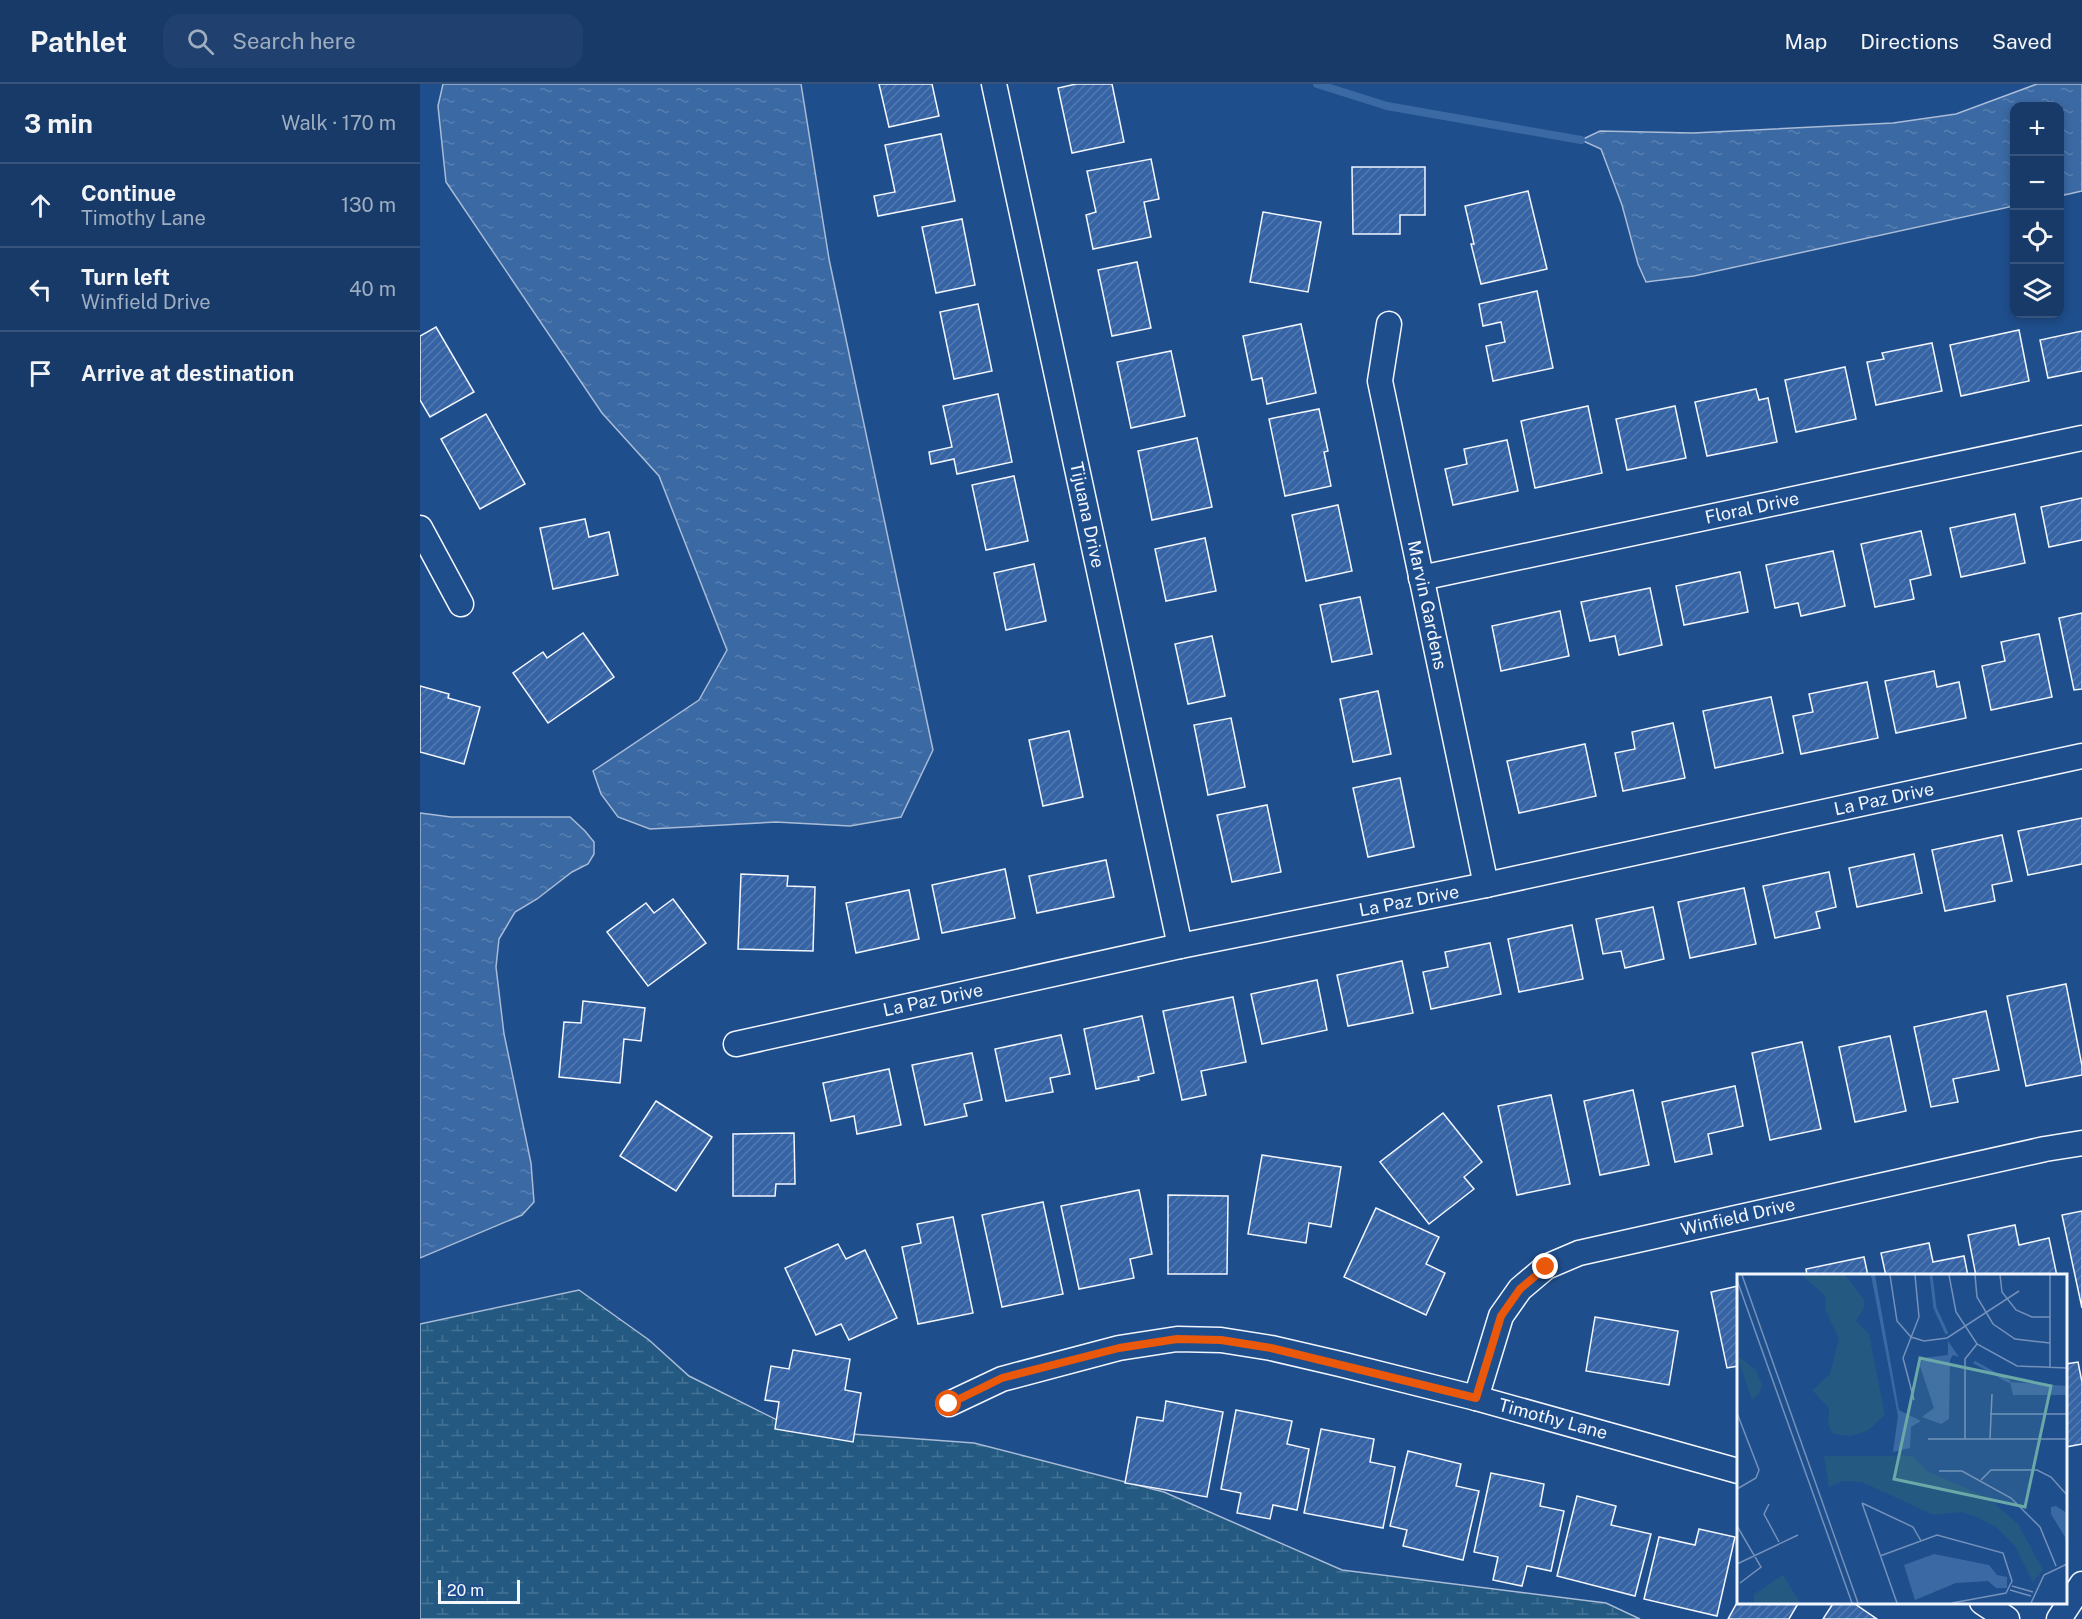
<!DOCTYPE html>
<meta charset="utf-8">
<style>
body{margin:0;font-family:"Public Sans",sans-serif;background:#20416f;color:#f1f3f6}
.controls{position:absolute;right:18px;top:18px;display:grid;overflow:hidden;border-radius:12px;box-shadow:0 3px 9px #0003}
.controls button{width:54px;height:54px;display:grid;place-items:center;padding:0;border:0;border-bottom:2px solid #36547d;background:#173a69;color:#f1f3f6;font:30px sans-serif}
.scale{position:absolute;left:18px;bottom:15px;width:82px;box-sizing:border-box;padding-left:6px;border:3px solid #f2f6ff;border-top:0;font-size:16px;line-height:21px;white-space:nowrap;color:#f2f6ff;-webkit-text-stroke:4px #1f4e8c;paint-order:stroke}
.stop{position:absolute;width:18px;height:18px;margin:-14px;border:4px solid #ea580c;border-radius:50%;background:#fff}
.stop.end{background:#ea580c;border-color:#fff;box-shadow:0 2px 6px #0008}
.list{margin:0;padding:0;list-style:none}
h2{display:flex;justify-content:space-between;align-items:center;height:78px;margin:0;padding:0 24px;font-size:26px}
h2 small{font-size:20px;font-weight:400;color:#9eadc0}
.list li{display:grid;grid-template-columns:39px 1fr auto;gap:18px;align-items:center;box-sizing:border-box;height:84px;padding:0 24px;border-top:2px solid #36547d}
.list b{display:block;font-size:22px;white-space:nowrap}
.list p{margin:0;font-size:20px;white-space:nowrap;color:#9eadc0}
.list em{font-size:20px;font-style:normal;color:#9eadc0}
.icon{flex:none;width:33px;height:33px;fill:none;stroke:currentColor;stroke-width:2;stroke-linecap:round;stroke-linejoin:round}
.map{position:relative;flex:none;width:1662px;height:1535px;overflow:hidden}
header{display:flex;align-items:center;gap:36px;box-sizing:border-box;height:84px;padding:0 30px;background:#173a69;border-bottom:2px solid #36547d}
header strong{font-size:28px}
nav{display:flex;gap:33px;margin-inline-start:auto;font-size:21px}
.search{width:420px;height:54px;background:#20416f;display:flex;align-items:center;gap:15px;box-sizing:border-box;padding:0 21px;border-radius:18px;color:#9eadc0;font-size:22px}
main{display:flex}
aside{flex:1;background:#173a69}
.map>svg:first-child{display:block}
.wetland{fill:url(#wetland-marsh);stroke:#a8bbd7;stroke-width:1.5}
.water{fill:url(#water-ripples);stroke:#a8bbd7;stroke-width:1.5}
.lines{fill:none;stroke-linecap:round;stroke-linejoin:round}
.stream{stroke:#3b69a3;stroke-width:8}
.building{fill:url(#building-hatch);stroke:#f2f6ff;stroke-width:1.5}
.street-casing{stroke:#f2f6ff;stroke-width:27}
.street{stroke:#1f4e8c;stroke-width:24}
.route{stroke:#ea580c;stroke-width:8}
.labels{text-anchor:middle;stroke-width:4.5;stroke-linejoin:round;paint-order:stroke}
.street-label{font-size:18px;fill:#f2f6ff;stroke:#1f4e8c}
.inset-river{fill:none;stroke:#3b69a3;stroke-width:3}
.inset-road{fill:none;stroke:#7391ba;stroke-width:1.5}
.view{fill:#6aa9a8;fill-opacity:0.15;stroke:#6aa9a8;stroke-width:3}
.inset-edge{fill:none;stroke:#f2f6ff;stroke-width:3}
</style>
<header>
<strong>Pathlet</strong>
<div class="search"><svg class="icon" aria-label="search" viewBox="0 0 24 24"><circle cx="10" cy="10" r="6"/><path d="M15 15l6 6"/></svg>Search here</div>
<nav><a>Map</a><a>Directions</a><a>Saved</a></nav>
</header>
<main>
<aside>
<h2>3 min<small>Walk · 170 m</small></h2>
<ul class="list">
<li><svg class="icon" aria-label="ahead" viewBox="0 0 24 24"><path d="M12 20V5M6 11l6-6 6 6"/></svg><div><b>Continue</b><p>Timothy Lane</p></div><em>130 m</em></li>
<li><svg class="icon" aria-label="left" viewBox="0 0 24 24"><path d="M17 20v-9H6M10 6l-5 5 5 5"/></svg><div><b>Turn left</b><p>Winfield Drive</p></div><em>40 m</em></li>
<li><svg class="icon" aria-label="arrive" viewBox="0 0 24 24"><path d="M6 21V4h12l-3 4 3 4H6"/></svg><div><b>Arrive at destination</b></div></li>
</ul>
</aside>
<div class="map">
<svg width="1662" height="1535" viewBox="0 0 1662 1535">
<defs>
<pattern id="wetland-marsh" width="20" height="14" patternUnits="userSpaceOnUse" patternTransform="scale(1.5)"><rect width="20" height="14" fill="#245a82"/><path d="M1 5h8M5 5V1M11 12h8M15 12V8" fill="none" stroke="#447295"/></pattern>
<pattern id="water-ripples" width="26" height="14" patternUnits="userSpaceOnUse" patternTransform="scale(1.5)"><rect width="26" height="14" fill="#3b69a3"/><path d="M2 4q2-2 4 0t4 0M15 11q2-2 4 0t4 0" fill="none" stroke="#587fb1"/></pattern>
<pattern id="building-hatch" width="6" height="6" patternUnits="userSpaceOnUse" patternTransform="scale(1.5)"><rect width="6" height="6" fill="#3563a3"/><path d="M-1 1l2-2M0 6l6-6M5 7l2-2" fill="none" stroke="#537ab1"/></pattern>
</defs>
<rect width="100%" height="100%" fill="#1f4e8c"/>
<path class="wetland" d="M 159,1206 L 229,1256 L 269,1292 L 377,1346 L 554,1359 L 744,1408 L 922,1486 L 1186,1519 L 1220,1535 L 0,1535 L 0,1240 Z"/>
<g class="water">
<path d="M 23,0 L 381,0 L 409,175 L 513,666 L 481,733 L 430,742 L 356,738 L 230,745 L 198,733 L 181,710 L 173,687 L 279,616 L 307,566 L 239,392 L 182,329 L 26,98 L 18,22 Z"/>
<path d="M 1617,0 L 1662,0 L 1662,107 L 1640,112 L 1640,22 L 1594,22 L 1594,122 L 1274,192 L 1226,198 L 1218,180 L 1202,121 L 1181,65 L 1161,56 L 1180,47 L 1273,49 L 1473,39 L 1536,30 Z"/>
<path d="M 0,729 L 31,733 L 150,733 L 165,747 L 174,758 L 174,770 L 168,780 L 152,788 L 117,815 L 95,828 L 79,855 L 76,883 L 84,950 L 111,1079 L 114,1118 L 102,1131 L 0,1174 Z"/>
</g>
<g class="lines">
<path class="stream" d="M 897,0 L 967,22 L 1161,56"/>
</g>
<g class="building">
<path d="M 459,0 L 512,0 L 519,32 L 469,43 Z"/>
<path d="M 656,0 L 692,0 L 704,58 L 652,69 L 638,4 Z"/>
<path d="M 521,50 L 535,117 L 458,132 L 454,112 L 475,108 L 465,61 Z"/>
<path d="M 731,75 L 739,115 L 724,118 L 731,153 L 673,165 L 666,131 L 676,128 L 667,87 Z"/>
<path d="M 932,83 L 1005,83 L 1005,131 L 980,131 L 980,150 L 933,150 Z"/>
<path d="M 1108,107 L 1127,185 L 1061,200 L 1051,160 L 1054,160 L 1045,122 Z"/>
<path d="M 843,128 L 901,138 L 888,208 L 830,198 Z"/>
<path d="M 542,135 L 555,201 L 516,209 L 502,143 Z"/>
<path d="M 717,178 L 731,244 L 692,252 L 678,186 Z"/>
<path d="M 1117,207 L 1133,284 L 1073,297 L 1066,262 L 1085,258 L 1081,238 L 1063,242 L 1059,220 Z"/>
<path d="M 558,220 L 572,287 L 534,295 L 520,228 Z"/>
<path d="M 881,240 L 896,309 L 847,320 L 842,294 L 832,296 L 823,252 Z"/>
<path d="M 16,243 L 54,308 L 10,333 L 0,316 L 0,252 Z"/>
<path d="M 1599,246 L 1609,297 L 1541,312 L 1530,261 Z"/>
<path d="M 1662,247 L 1662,287 L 1628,294 L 1620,256 Z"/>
<path d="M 1512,259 L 1522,307 L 1456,321 L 1447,278 L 1464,275 L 1462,269 Z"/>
<path d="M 751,267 L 765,332 L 711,344 L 697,278 Z"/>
<path d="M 1425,283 L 1436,335 L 1376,348 L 1365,296 Z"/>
<path d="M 1336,305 L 1339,316 L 1348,314 L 1357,358 L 1287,372 L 1275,318 Z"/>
<path d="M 578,310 L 592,378 L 537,390 L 534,375 L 511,380 L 509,368 L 532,363 L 523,322 Z"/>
<path d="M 1168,322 L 1182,389 L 1115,404 L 1101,337 Z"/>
<path d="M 1255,322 L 1266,374 L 1207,386 L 1196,335 Z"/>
<path d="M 899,325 L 908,367 L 904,368 L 911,402 L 865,412 L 849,335 Z"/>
<path d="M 66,330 L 105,400 L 60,425 L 21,355 Z"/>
<path d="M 777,354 L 792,423 L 732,436 L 718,367 Z"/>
<path d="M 1087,356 L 1098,407 L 1033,421 L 1025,385 L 1047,380 L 1044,365 Z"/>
<path d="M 594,392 L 608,457 L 566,466 L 552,401 Z"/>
<path d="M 1662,414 L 1662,456 L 1629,463 L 1621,423 Z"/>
<path d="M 918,421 L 932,487 L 886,497 L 872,431 Z"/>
<path d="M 1595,430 L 1605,479 L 1541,493 L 1530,444 Z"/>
<path d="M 165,435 L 169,453 L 189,448 L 198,491 L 133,505 L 120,444 Z"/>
<path d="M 1501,447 L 1511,491 L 1490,496 L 1494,515 L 1455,523 L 1441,460 Z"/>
<path d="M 785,454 L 796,507 L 746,517 L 735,465 Z"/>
<path d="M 1413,467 L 1425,522 L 1381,532 L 1378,519 L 1355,524 L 1346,481 Z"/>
<path d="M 614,480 L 626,537 L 586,546 L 574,489 Z"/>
<path d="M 1320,488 L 1328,528 L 1264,541 L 1256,502 Z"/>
<path d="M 1230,504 L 1242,561 L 1199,571 L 1195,552 L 1170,557 L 1161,518 Z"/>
<path d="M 940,513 L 952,570 L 912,578 L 900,521 Z"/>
<path d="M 1140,527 L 1149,572 L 1081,587 L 1072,542 Z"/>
<path d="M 1662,529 L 1662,605 L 1654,606 L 1639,534 Z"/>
<path d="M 163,549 L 194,593 L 128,639 L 93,589 L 123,568 L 127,574 Z"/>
<path d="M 1619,550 L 1632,613 L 1571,626 L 1562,582 L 1585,577 L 1581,558 Z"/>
<path d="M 792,552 L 805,612 L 768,620 L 755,560 Z"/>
<path d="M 1514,587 L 1517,603 L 1539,598 L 1546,634 L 1476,649 L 1465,597 Z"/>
<path d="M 1447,598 L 1458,654 L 1381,670 L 1373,632 L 1393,628 L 1389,610 Z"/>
<path d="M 0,602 L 29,610 L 28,614 L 60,623 L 44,680 L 0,668 Z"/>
<path d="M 958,607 L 971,670 L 933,678 L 920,615 Z"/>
<path d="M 1351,613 L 1363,669 L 1295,684 L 1283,627 Z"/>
<path d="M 811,634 L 825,703 L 788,711 L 774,641 Z"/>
<path d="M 1253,639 L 1265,694 L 1203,707 L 1195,669 L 1215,665 L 1212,648 Z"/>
<path d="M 649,647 L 663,713 L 623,722 L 609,656 Z"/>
<path d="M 1165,660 L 1176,712 L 1099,729 L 1087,677 Z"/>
<path d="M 980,694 L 994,763 L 948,773 L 933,704 Z"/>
<path d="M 847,721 L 861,788 L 812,798 L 797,731 Z"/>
<path d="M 1662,734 L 1662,780 L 1608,791 L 1598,747 Z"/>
<path d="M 1582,751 L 1592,797 L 1572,801 L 1575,817 L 1525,827 L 1512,766 Z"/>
<path d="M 1494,770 L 1502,809 L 1437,823 L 1429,784 Z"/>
<path d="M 686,776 L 694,813 L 617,829 L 609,792 Z"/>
<path d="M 585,785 L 595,834 L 522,849 L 512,801 Z"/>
<path d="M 1409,788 L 1416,823 L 1396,828 L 1400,844 L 1355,854 L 1343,802 Z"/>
<path d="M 321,790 L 368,792 L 367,802 L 395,803 L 393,867 L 318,865 Z"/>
<path d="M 1324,804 L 1336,860 L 1270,874 L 1258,818 Z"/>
<path d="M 489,806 L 499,855 L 436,869 L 426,819 Z"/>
<path d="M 253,815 L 286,859 L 228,902 L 187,848 L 226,819 L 234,829 Z"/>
<path d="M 1233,823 L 1244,875 L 1205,884 L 1201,867 L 1183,870 L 1176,835 Z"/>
<path d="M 1152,841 L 1163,895 L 1099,908 L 1088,855 Z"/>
<path d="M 1070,859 L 1081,910 L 1011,925 L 1003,888 L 1028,883 L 1025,868 Z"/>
<path d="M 982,877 L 993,929 L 928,942 L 917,891 Z"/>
<path d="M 897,896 L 907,946 L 842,960 L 831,910 Z"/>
<path d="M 1646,900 L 1662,982 L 1662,991 L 1606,1002 L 1587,912 Z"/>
<path d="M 813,913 L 826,978 L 781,987 L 786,1011 L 762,1016 L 743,927 Z"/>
<path d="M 163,917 L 225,924 L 221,957 L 204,955 L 200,999 L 139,993 L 144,938 L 161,939 Z"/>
<path d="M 1566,927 L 1579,986 L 1533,995 L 1538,1018 L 1511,1023 L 1494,943 Z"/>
<path d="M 722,932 L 734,989 L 718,993 L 719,996 L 676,1005 L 664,945 Z"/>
<path d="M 641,951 L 650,990 L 630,994 L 633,1008 L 586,1017 L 575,965 Z"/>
<path d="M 1470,952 L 1486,1027 L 1435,1038 L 1419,963 Z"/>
<path d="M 1382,958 L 1401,1045 L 1350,1056 L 1332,969 Z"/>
<path d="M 552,969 L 562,1016 L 544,1020 L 547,1032 L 505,1041 L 492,981 Z"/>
<path d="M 469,985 L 481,1041 L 437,1050 L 434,1032 L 411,1037 L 403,999 Z"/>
<path d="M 1315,1002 L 1323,1042 L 1288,1050 L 1292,1070 L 1255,1078 L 1242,1018 Z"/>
<path d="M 1213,1006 L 1229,1081 L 1180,1091 L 1164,1017 Z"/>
<path d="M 1131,1011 L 1150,1100 L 1097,1111 L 1078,1022 Z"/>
<path d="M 236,1017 L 292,1053 L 256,1107 L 200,1072 Z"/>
<path d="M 1023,1029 L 1062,1078 L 1044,1093 L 1054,1105 L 1009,1140 L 960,1078 Z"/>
<path d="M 374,1049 L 375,1100 L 356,1100 L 355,1112 L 313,1112 L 313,1050 Z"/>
<path d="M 842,1071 L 921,1083 L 911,1143 L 889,1139 L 886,1159 L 828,1150 Z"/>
<path d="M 719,1106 L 732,1170 L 710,1175 L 714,1194 L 659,1205 L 641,1122 Z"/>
<path d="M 748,1111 L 808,1112 L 807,1190 L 748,1190 Z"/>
<path d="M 623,1118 L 643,1210 L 582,1223 L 562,1131 Z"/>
<path d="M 956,1124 L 1019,1153 L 1006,1180 L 1025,1189 L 1006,1231 L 924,1193 Z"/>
<path d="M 1662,1127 L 1662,1224 L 1642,1131 Z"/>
<path d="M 533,1133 L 553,1229 L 498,1240 L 482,1163 L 501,1159 L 497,1140 Z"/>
<path d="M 1595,1141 L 1599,1161 L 1629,1154 L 1637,1192 L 1556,1192 L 1548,1151 Z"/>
<path d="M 1509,1159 L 1513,1178 L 1544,1172 L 1548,1192 L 1466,1192 L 1461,1169 Z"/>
<path d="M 418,1160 L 426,1175 L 445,1166 L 477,1234 L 429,1256 L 421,1240 L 396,1251 L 365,1184 Z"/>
<path d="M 1444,1173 L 1448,1192 L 1387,1192 L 1386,1185 Z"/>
<path d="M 1318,1202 L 1318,1282 L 1307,1284 L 1291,1208 Z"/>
<path d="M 1175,1233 L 1258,1247 L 1249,1301 L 1166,1287 Z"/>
<path d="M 373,1266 L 430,1275 L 425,1306 L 441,1309 L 433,1358 L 355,1345 L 359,1318 L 345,1316 L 351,1282 L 369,1285 Z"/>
<path d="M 1658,1278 L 1662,1298 L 1662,1360 L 1646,1363 L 1646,1280 Z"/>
<path d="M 746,1317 L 803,1328 L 787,1413 L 705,1399 L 717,1333 L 743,1337 Z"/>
<path d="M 816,1326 L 872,1337 L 867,1360 L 889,1365 L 877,1426 L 853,1421 L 850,1435 L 817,1429 L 821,1409 L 801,1405 Z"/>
<path d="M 901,1345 L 954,1355 L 950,1378 L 975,1383 L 963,1444 L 884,1429 Z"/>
<path d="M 988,1367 L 1041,1380 L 1036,1402 L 1059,1407 L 1043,1476 L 983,1462 L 987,1446 L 970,1442 Z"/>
<path d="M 1071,1389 L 1124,1400 L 1120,1422 L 1144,1427 L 1131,1487 L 1107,1482 L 1102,1502 L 1073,1496 L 1078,1473 L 1054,1468 Z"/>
<path d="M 1157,1412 L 1196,1422 L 1191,1441 L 1231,1450 L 1215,1512 L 1137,1492 Z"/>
<path d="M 1279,1445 L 1315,1453 L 1297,1532 L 1224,1515 L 1239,1453 L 1275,1461 Z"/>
<path d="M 1318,1517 L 1318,1518 L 1379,1518 L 1369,1535 L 1308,1535 Z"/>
<path d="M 1414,1518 L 1432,1518 L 1457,1535 L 1403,1535 Z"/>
</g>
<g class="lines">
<g class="street-casing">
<g id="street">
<path d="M 574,0 L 760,862"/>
<path d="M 969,240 L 960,297 L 1066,801"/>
<path d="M 0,444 L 41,520"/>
<path d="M 1001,494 L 1662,354"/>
<path d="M 316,960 L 760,862 L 1066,801 L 1662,672"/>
<path d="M 1056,1314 L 1081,1232 L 1100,1205 L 1126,1183 L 1159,1169 L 1625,1065 L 1662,1059"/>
<path d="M 529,1320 L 582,1295 L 699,1264 L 757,1255 L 801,1256 L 851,1264 L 920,1280 L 1056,1314 L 1318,1387"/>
<path d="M 1562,1518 L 1587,1535"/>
<path d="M 1639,1535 L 1662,1500"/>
</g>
</g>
<use href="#street" class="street"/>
</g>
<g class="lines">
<path class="route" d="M 529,1320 L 582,1294 L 699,1264 L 757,1255 L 801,1256 L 851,1264 L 1056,1314 L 1081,1232 L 1100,1205 L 1126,1183"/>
</g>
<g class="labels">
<g class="street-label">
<text transform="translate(1332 424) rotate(-12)" y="6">Floral Drive</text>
<text transform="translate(667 431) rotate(78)" y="6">Tijuana Drive</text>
<text transform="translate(1007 521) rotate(78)" y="6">Marvin Gardens</text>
<text transform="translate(1464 715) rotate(-12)" y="6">La Paz Drive</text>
<text transform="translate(989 817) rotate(-11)" y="6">La Paz Drive</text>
<text transform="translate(513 916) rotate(-12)" y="6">La Paz Drive</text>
<text transform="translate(1318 1133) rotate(-13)" y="6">Winfield Drive</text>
<text transform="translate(1133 1335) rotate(15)" y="6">Timothy Lane</text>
</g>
</g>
<g transform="translate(1317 1190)">
<rect width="330" height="330" fill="#1f4e8c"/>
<path d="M 46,301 L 63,329 L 17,329 L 17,320 Z" fill="#245a82"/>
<path d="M 64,1 L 108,1 L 127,26 L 127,34 L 119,47 L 132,60 L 148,141 L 130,157 L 113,162 L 96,160 L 91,150 L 92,134 L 75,116 L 93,100 L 102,64 L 88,35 L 89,22 ZM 0,81 L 19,96 L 25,111 L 22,120 L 15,126 ZM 87,182 L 175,182 L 190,197 L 251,224 L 264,235 L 281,250 L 306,296 L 296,308 L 278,272 L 259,253 L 240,243 L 224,238 L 197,241 L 125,208 L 105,207 L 92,213 Z" fill="#245a82"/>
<path d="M 134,1 L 138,1 L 162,136 L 184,147 L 174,153 L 173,174 L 156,178 L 161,142 ZM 211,67 L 222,83 L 216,81 L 213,86 L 212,145 L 204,150 L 185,143 L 197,134 L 183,92 L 185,84 L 211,81 ZM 273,108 L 330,112 L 330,121 L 276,121 ZM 319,232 L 330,239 L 330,274 L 328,263 L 314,240 L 314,233 ZM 197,280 L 252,291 L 260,301 L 270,303 L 270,314 L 259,314 L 251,307 L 219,309 L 178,326 L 167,291 Z" fill="#3b69a3"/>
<path class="inset-river" d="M 194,1 L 198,34 L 210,60M 237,88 L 273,108"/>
<path class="inset-road" d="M 5,1 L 121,329M 153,1 L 160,47 L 174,63 L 187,67 L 210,64 L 282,17M 212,1 L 219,38 L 240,70 L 280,92 L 330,94M 238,1 L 240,23 L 256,50 L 278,65 L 313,69M 263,1 L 265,18 L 279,36 L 295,43 L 313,43M 0,6 L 115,329M 313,94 L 313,1M 177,126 L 166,84 L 182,43 L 178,1M 0,139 L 22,196 L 19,204 L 0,215M 253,140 L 330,140M 191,165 L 330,165M 228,165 L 228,85 L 240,70M 253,165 L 255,120M 202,197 L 225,197 L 274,224 L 303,253 L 319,292M 244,206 L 254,196 L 300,196 L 314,203 L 330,221M 125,229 L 160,329M 125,229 L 176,253 L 184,267M 32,230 L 27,240 L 42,268M 0,252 L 24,293 L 3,309M 143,282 L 200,261 L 266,279 L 275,307 L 269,319 L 215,329M 0,290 L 61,261M 275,312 L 296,318M 273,316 L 294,322M 294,329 L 307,301 L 330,290"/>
<path class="view" d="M 183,84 L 314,112 L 288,233 L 157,205 Z"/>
<rect width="330" height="330" class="inset-edge"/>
</g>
</svg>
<div class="controls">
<button>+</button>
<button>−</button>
<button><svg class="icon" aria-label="locate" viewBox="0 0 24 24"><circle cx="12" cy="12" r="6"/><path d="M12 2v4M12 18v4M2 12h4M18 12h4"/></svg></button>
<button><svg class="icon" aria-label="layers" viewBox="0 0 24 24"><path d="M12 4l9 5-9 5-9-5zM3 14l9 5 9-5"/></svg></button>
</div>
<div class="scale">20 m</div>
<div class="stop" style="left:529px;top:1320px"></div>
<div class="stop end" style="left:1126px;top:1183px"></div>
</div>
</main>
